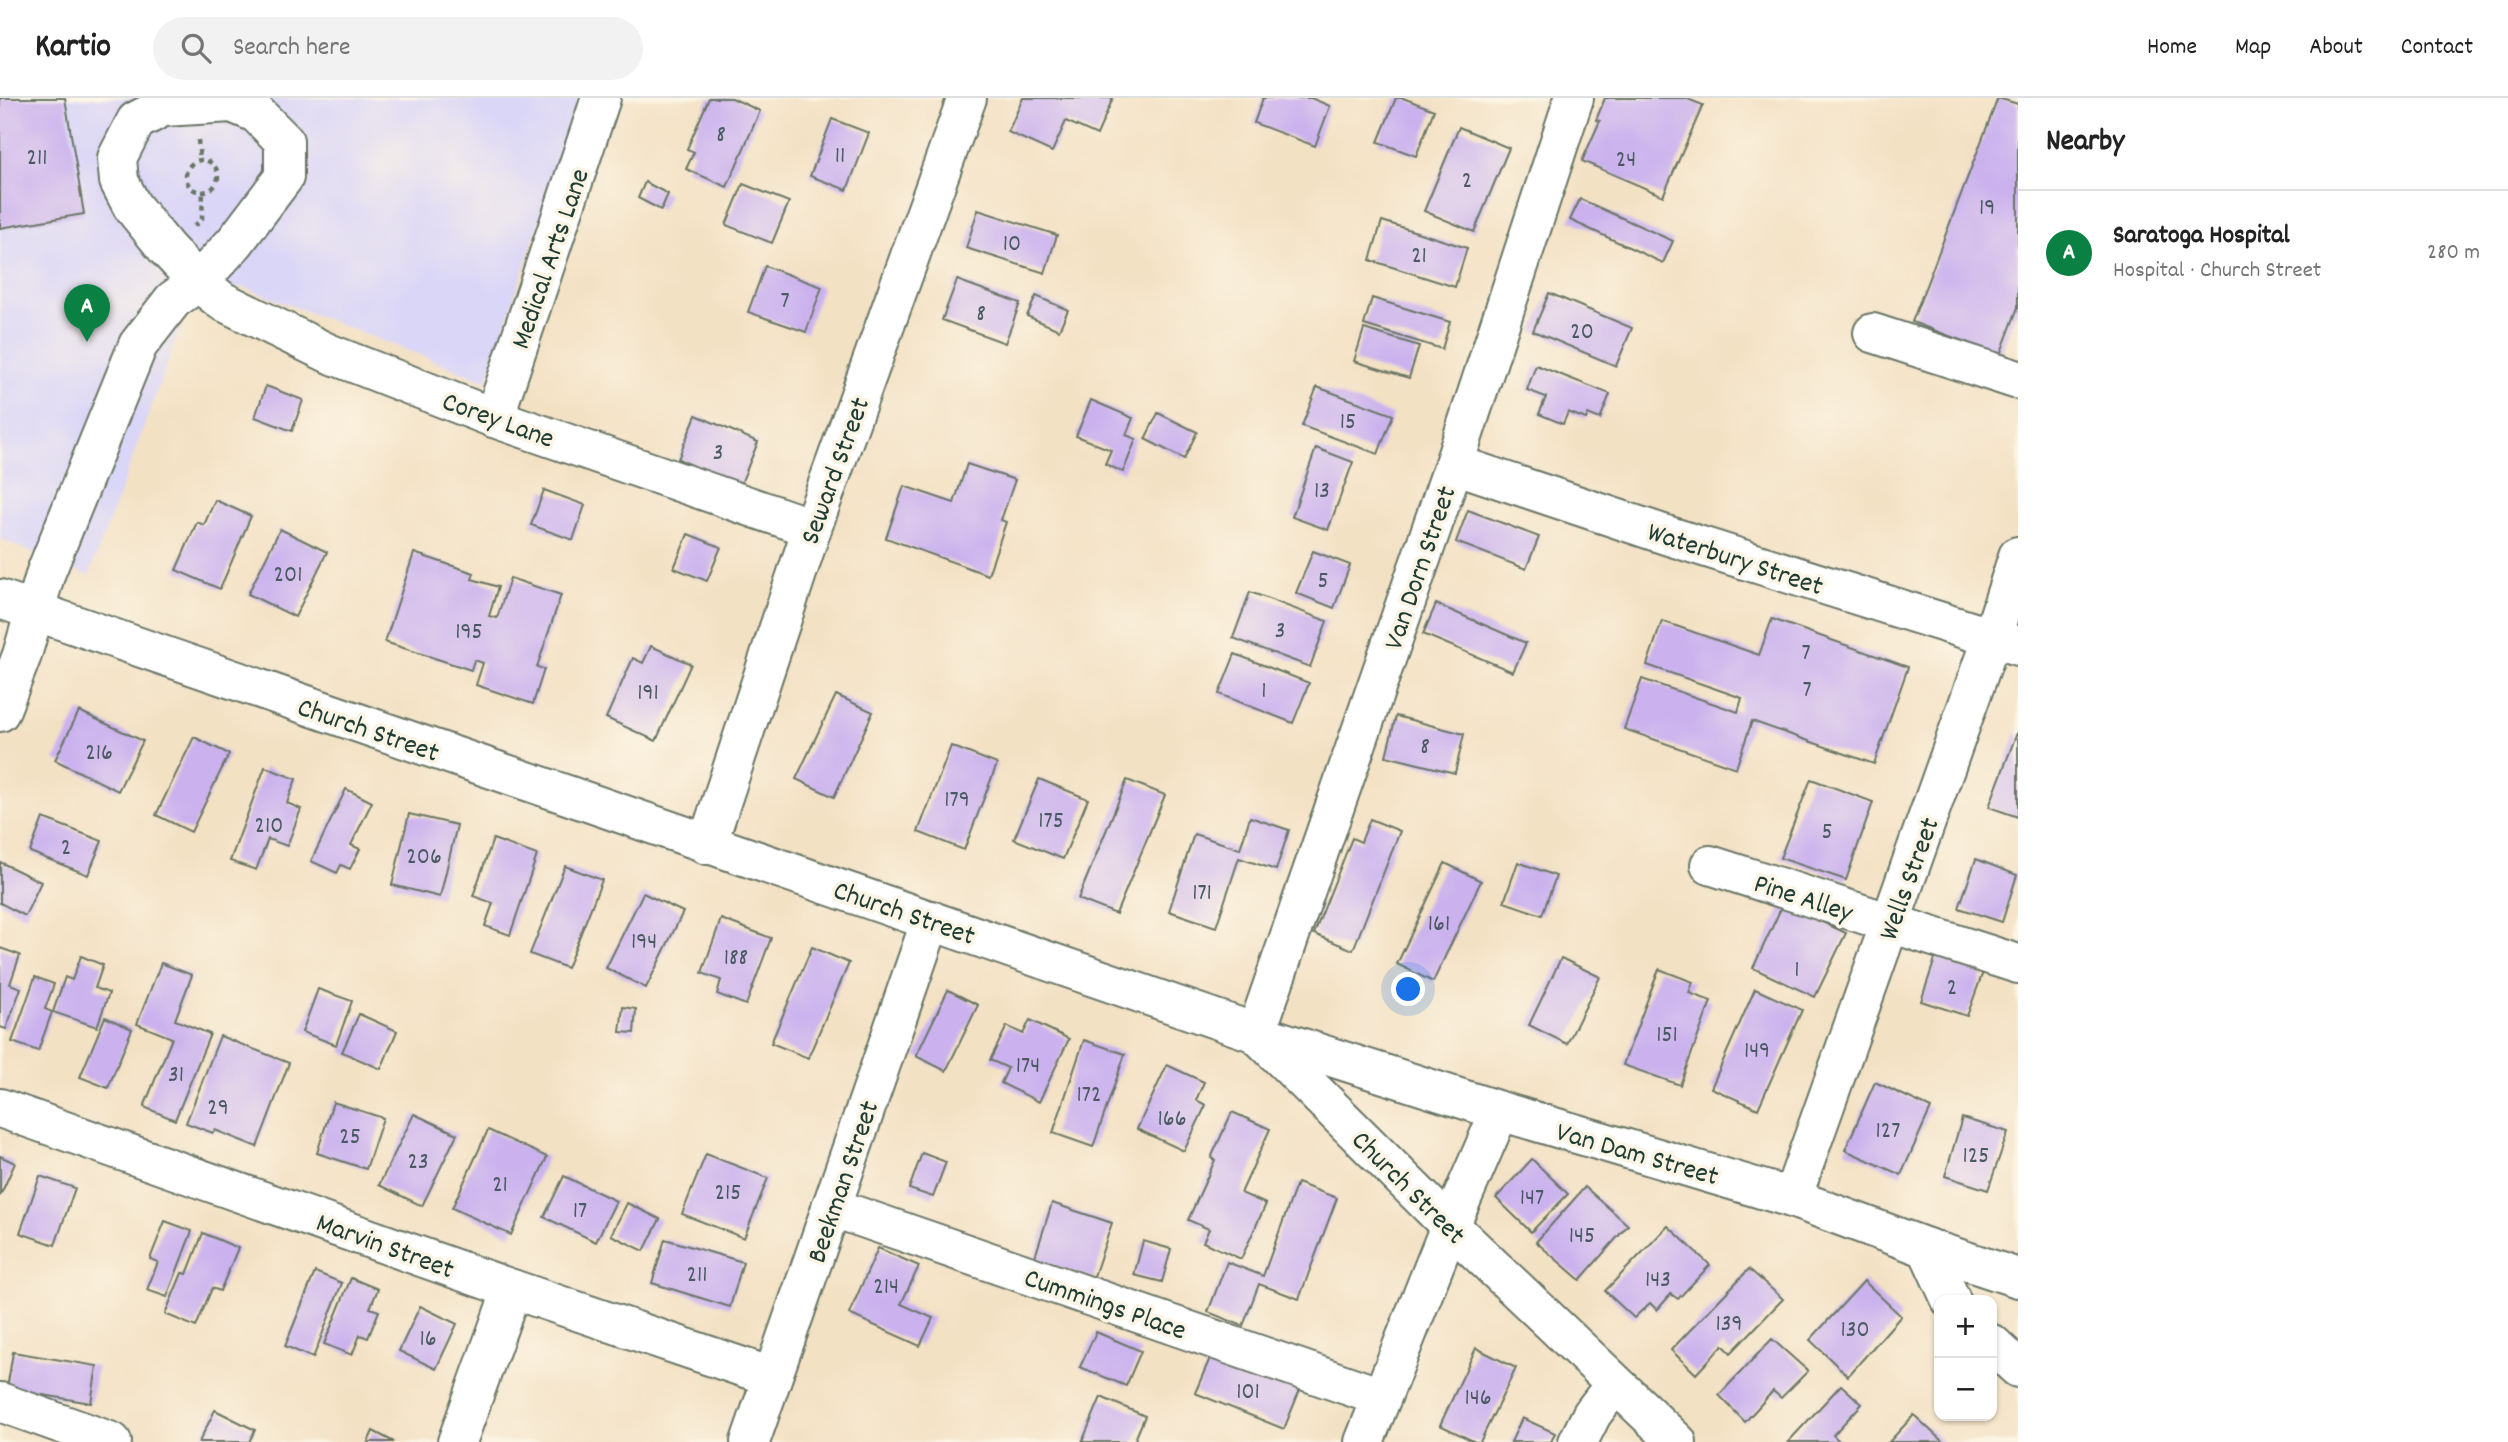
<!DOCTYPE html>
<meta charset="utf-8">
<style>
body{margin:0;font-family:Dekko,sans-serif;background:#f2f2f2;color:#222}
.controls{position:absolute;right:21px;bottom:21px;display:grid;overflow:hidden;border-radius:14px;box-shadow:0 2px 5px #0004}
.controls button{width:63px;height:63px;display:grid;place-items:center;padding:0;border:0;border-bottom:2px solid #e0e0e0;background:#fff;color:#222;font:35px sans-serif}
.you{position:absolute;left:1409px;top:892px;width:24px;height:24px;margin:-18px;border:5px solid #fff;border-radius:50%;background:#1a73e8;box-shadow:0 0 0 10px #1a73e833}
.badge{display:grid;place-items:center;width:46px;height:46px;border-radius:50%;background:#0b8043;color:#fff;font-size:23px;font-weight:700}
.pin{position:absolute;translate:-50% -58px;filter:drop-shadow(0 2px 4px #0008)}
.pin::after{content:'';position:absolute;top:37px;width:24px;height:21px;background:inherit;clip-path:polygon(0 0,100% 0,50% 100%)}
.list{margin:0;padding:0;list-style:none}
h2{display:flex;justify-content:space-between;align-items:center;height:91px;margin:0;padding:0 28px;font-size:30px}
h2 small{font-size:23px;font-weight:400;color:#767676}
.list li{display:grid;grid-template-columns:46px 1fr auto;gap:21px;align-items:center;box-sizing:border-box;height:126px;padding:0 28px;border-top:2px solid #e0e0e0}
.list b{display:block;font-size:26px;white-space:nowrap}
.list p{margin:0;font-size:23px;white-space:nowrap;color:#767676}
.list em{font-size:23px;font-style:normal;color:#767676}
.icon{flex:none;width:38px;height:38px;fill:none;stroke:currentColor;stroke-width:2;stroke-linecap:round;stroke-linejoin:round}
.map{position:relative;flex:none;width:2018px;height:1344px;overflow:hidden}
header{display:flex;align-items:center;gap:42px;box-sizing:border-box;height:98px;padding:0 35px;background:#fff;border-bottom:2px solid #e0e0e0}
header strong{font-size:33px}
nav{display:flex;gap:38px;margin-inline-start:auto;font-size:24px}
.search{width:490px;height:63px;background:#f2f2f2;display:flex;align-items:center;gap:18px;box-sizing:border-box;padding:0 24px;border-radius:38px;color:#767676;font-size:26px}
main{display:flex}
aside{flex:1;background:#fff}
.map>svg:first-child{display:block}
.built{fill:#dad6f7}
.building{fill:#cbb2ee}
.lines{fill:none;stroke-linecap:round;stroke-linejoin:round}
.minor-casing{stroke:#697666;stroke-width:42}
.major-casing{stroke:#697666;stroke-width:42}
.path{stroke:#697666;stroke-width:4.5;stroke-dasharray:5 5;stroke-linecap:butt}
.minor{stroke:#fff;stroke-width:38}
.major{stroke:#fff;stroke-width:38}
.labels{text-anchor:middle;stroke-width:7;stroke-linejoin:round;paint-order:stroke}
.number-label{font-size:24px;fill:#4a5a62}
.street-label{font-size:28px;fill:#1f3d34;stroke:#fcf5e5}
</style>
<header>
<strong>Kartio</strong>
<div class="search"><svg class="icon" aria-label="search" viewBox="0 0 24 24"><circle cx="10" cy="10" r="6"/><path d="M15 15l6 6"/></svg>Search here</div>
<nav><a>Home</a><a>Map</a><a>About</a><a>Contact</a></nav>
</header>
<main>
<div class="map">
<svg width="2018" height="1344" viewBox="0 0 2018 1344">
<rect width="100%" height="100%" fill="#fcf5e5"/>
<filter id="ink" filterUnits="userSpaceOnUse"><feTurbulence type="fractalNoise" baseFrequency=".0143" numOctaves="2"/><feDisplacementMap in="SourceGraphic" scale="14" xChannelSelector="R" yChannelSelector="G"/><feConvolveMatrix kernelMatrix="1 2 1 2 8 2 1 2 1" color-interpolation-filters="sRGB"/></filter>
<filter id="wash" filterUnits="userSpaceOnUse"><feTurbulence type="fractalNoise" baseFrequency=".00686" numOctaves="4" result="noise"/><feDisplacementMap in="SourceGraphic" scale="28" xChannelSelector="R" yChannelSelector="G"/><feGaussianBlur stdDeviation="1.57" result="paint"/><feColorMatrix in="noise" values="0 0 0 0 0 0 0 0 0 0 0 0 0 0 0 0 0 1.4 0 .05"/><feComposite in="paint" operator="in"/></filter>
<g filter="url(#wash)">
<rect width="100%" height="100%" fill="#f3e1c4"/>
<path class="built" d="M 0,0 L 580,0 L 487,283 L 243,189 L 189,206 L 89,478 L 0,441 Z"/>
<g id="blocks">
<g class="building">
<path d="M 0,0 L 65,0 L 84,116 L 0,130 Z"/>
<path d="M 709,0 L 732,0 L 760,13 L 727,89 L 686,71 L 694,54 L 687,51 Z"/>
<path d="M 1023,0 L 1113,0 L 1097,37 L 1066,23 L 1052,54 L 1008,34 Z"/>
<path d="M 1263,0 L 1311,0 L 1330,8 L 1315,48 L 1254,25 Z"/>
<path d="M 1396,0 L 1403,0 L 1434,12 L 1416,58 L 1378,44 Z"/>
<path d="M 1605,0 L 1685,0 L 1703,7 L 1663,98 L 1582,63 L 1600,23 L 1596,22 Z"/>
<path d="M 1998,0 L 2018,6 L 2018,209 L 2000,257 L 1912,224 Z"/>
<path d="M 832,21 L 869,35 L 847,92 L 810,78 Z"/>
<path d="M 1459,29 L 1509,50 L 1474,134 L 1424,113 Z"/>
<path d="M 645,84 L 668,96 L 661,112 L 638,100 Z"/>
<path d="M 743,86 L 789,104 L 772,145 L 726,127 Z"/>
<path d="M 1580,101 L 1673,143 L 1663,165 L 1570,122 Z"/>
<path d="M 978,112 L 1057,137 L 1045,175 L 966,150 Z"/>
<path d="M 1382,123 L 1467,150 L 1455,189 L 1370,162 Z"/>
<path d="M 765,168 L 822,189 L 806,234 L 748,214 Z"/>
<path d="M 957,182 L 1020,205 L 1005,245 L 942,222 Z"/>
<path d="M 1549,195 L 1632,230 L 1616,268 L 1533,233 Z"/>
<path d="M 1036,198 L 1068,212 L 1059,232 L 1027,218 Z"/>
<path d="M 1372,200 L 1450,224 L 1442,251 L 1364,227 Z"/>
<path d="M 1364,231 L 1419,248 L 1409,280 L 1354,263 Z"/>
<path d="M 1536,267 L 1610,296 L 1600,321 L 1588,316 L 1586,321 L 1568,314 L 1563,326 L 1539,316 L 1546,299 L 1527,292 Z"/>
<path d="M 266,288 L 303,302 L 292,333 L 255,319 Z"/>
<path d="M 1317,289 L 1393,317 L 1378,356 L 1302,328 Z"/>
<path d="M 1091,302 L 1133,320 L 1126,337 L 1136,341 L 1123,374 L 1105,366 L 1111,352 L 1076,338 Z"/>
<path d="M 1158,315 L 1197,334 L 1184,361 L 1145,341 Z"/>
<path d="M 696,317 L 758,344 L 740,388 L 678,361 Z"/>
<path d="M 1316,350 L 1353,364 L 1328,432 L 1292,419 Z"/>
<path d="M 967,366 L 1015,382 L 1001,422 L 1006,424 L 988,477 L 886,440 L 904,388 L 954,405 Z"/>
<path d="M 544,392 L 585,407 L 573,442 L 531,427 Z"/>
<path d="M 215,402 L 251,418 L 220,491 L 176,472 L 197,424 L 204,427 Z"/>
<path d="M 1468,412 L 1539,439 L 1526,471 L 1456,444 Z"/>
<path d="M 280,431 L 327,454 L 295,519 L 248,496 Z"/>
<path d="M 688,436 L 721,449 L 707,483 L 674,470 Z"/>
<path d="M 1313,453 L 1350,467 L 1334,510 L 1296,495 Z"/>
<path d="M 414,455 L 474,475 L 472,481 L 498,489 L 489,518 L 497,520 L 510,480 L 561,497 L 537,569 L 544,571 L 533,606 L 476,587 L 483,565 L 474,562 L 471,572 L 385,544 Z"/>
<path d="M 1250,494 L 1327,523 L 1310,569 L 1233,540 Z"/>
<path d="M 1436,506 L 1526,545 L 1513,574 L 1423,536 Z"/>
<path d="M 1772,521 L 1908,569 L 1874,666 L 1752,623 L 1736,670 L 1624,631 L 1642,581 L 1738,614 L 1742,600 L 1647,567 L 1662,523 L 1759,557 Z"/>
<path d="M 651,548 L 691,566 L 656,643 L 606,620 L 633,560 L 643,565 Z"/>
<path d="M 1235,556 L 1309,585 L 1293,625 L 1219,596 Z"/>
<path d="M 836,597 L 873,614 L 834,699 L 796,681 Z"/>
<path d="M 79,613 L 143,643 L 118,693 L 55,662 Z"/>
<path d="M 1396,618 L 1464,636 L 1455,675 L 1386,658 Z"/>
<path d="M 2018,632 L 2018,719 L 1989,709 Z"/>
<path d="M 194,639 L 229,656 L 191,734 L 156,717 Z"/>
<path d="M 951,648 L 997,666 L 964,752 L 918,734 Z"/>
<path d="M 265,669 L 296,681 L 287,705 L 301,711 L 287,748 L 268,741 L 256,772 L 230,763 Z"/>
<path d="M 1039,681 L 1088,701 L 1063,761 L 1014,741 Z"/>
<path d="M 1811,681 L 1873,704 L 1846,782 L 1780,760 Z"/>
<path d="M 1127,682 L 1165,697 L 1116,816 L 1078,801 Z"/>
<path d="M 346,691 L 372,704 L 351,747 L 360,751 L 350,771 L 341,767 L 337,775 L 311,763 Z"/>
<path d="M 409,716 L 457,727 L 440,799 L 392,787 Z"/>
<path d="M 1250,719 L 1289,732 L 1276,772 L 1239,760 L 1216,829 L 1169,813 L 1194,736 L 1240,751 Z"/>
<path d="M 43,720 L 102,743 L 88,777 L 30,754 Z"/>
<path d="M 1370,721 L 1400,733 L 1353,852 L 1314,836 L 1352,740 L 1361,744 Z"/>
<path d="M 493,741 L 537,757 L 510,837 L 485,828 L 493,805 L 473,798 Z"/>
<path d="M 1976,761 L 2017,777 L 2002,824 L 1959,810 Z"/>
<path d="M 0,764 L 41,784 L 25,818 L 0,805 Z"/>
<path d="M 1518,764 L 1556,778 L 1542,817 L 1504,804 Z"/>
<path d="M 1445,765 L 1481,783 L 1433,884 L 1397,866 Z"/>
<path d="M 565,768 L 602,782 L 567,870 L 530,856 Z"/>
<path d="M 643,795 L 683,814 L 646,890 L 606,870 Z"/>
<path d="M 1783,806 L 1846,835 L 1815,899 L 1753,870 Z"/>
<path d="M 721,821 L 771,840 L 746,907 L 717,896 L 721,882 L 702,875 Z"/>
<path d="M 812,849 L 849,865 L 808,960 L 771,945 Z"/>
<path d="M 0,850 L 20,857 L 10,886 L 21,890 L 6,931 L 0,929 Z"/>
<path d="M 81,858 L 103,867 L 95,890 L 109,895 L 97,929 L 53,914 L 65,879 L 72,882 Z"/>
<path d="M 1936,858 L 1983,874 L 1967,918 L 1921,903 Z"/>
<path d="M 1561,860 L 1600,879 L 1567,946 L 1529,927 Z"/>
<path d="M 161,865 L 192,877 L 175,922 L 210,936 L 175,1022 L 144,1009 L 172,940 L 137,926 Z"/>
<path d="M 1659,871 L 1693,884 L 1689,895 L 1711,903 L 1680,987 L 1623,967 Z"/>
<path d="M 35,879 L 54,886 L 45,911 L 52,914 L 38,953 L 12,944 Z"/>
<path d="M 318,891 L 352,903 L 336,947 L 302,934 Z"/>
<path d="M 1755,891 L 1802,912 L 1758,1011 L 1711,990 Z"/>
<path d="M 948,892 L 978,907 L 946,973 L 916,958 Z"/>
<path d="M 623,909 L 636,911 L 634,935 L 620,934 Z"/>
<path d="M 359,916 L 397,933 L 381,971 L 342,954 Z"/>
<path d="M 105,919 L 132,931 L 108,990 L 80,979 Z"/>
<path d="M 1030,922 L 1069,941 L 1039,1004 L 1001,985 L 1008,970 L 990,962 L 1007,928 L 1023,936 Z"/>
<path d="M 220,938 L 289,965 L 257,1049 L 215,1032 L 213,1035 L 186,1025 Z"/>
<path d="M 1084,942 L 1125,956 L 1093,1049 L 1053,1035 Z"/>
<path d="M 1167,967 L 1204,984 L 1196,1002 L 1206,1007 L 1184,1053 L 1137,1031 Z"/>
<path d="M 1875,984 L 1931,1010 L 1901,1077 L 1845,1052 Z"/>
<path d="M 333,1004 L 383,1020 L 366,1071 L 317,1055 Z"/>
<path d="M 1232,1014 L 1270,1031 L 1241,1095 L 1266,1106 L 1241,1161 L 1203,1144 L 1209,1131 L 1188,1122 L 1215,1062 L 1211,1060 Z"/>
<path d="M 414,1016 L 457,1036 L 422,1108 L 379,1087 Z"/>
<path d="M 1962,1020 L 2008,1034 L 1988,1092 L 1945,1078 Z"/>
<path d="M 488,1032 L 547,1059 L 511,1137 L 452,1110 Z"/>
<path d="M 922,1055 L 946,1064 L 933,1099 L 909,1091 Z"/>
<path d="M 706,1056 L 768,1080 L 744,1140 L 682,1116 Z"/>
<path d="M 0,1058 L 15,1065 L 0,1098 Z"/>
<path d="M 1532,1061 L 1568,1096 L 1531,1134 L 1496,1100 Z"/>
<path d="M 40,1078 L 75,1090 L 55,1147 L 20,1135 Z"/>
<path d="M 564,1078 L 616,1103 L 596,1144 L 544,1119 Z"/>
<path d="M 1297,1085 L 1337,1100 L 1299,1201 L 1259,1186 L 1243,1228 L 1208,1214 L 1227,1164 L 1263,1178 Z"/>
<path d="M 1585,1089 L 1628,1127 L 1580,1182 L 1536,1144 Z"/>
<path d="M 627,1105 L 660,1121 L 644,1153 L 611,1137 Z"/>
<path d="M 1052,1105 L 1112,1125 L 1093,1181 L 1034,1162 Z"/>
<path d="M 165,1123 L 192,1133 L 167,1199 L 147,1192 L 158,1164 L 150,1161 Z"/>
<path d="M 1668,1128 L 1710,1167 L 1678,1201 L 1671,1196 L 1657,1212 L 1650,1205 L 1634,1220 L 1605,1193 Z"/>
<path d="M 203,1135 L 238,1150 L 220,1193 L 212,1190 L 196,1229 L 165,1216 L 182,1175 L 187,1176 Z"/>
<path d="M 665,1141 L 743,1164 L 730,1209 L 652,1185 Z"/>
<path d="M 1143,1143 L 1171,1151 L 1162,1184 L 1134,1177 Z"/>
<path d="M 878,1150 L 919,1168 L 901,1206 L 933,1220 L 920,1248 L 849,1216 Z"/>
<path d="M 1749,1171 L 1783,1201 L 1731,1255 L 1723,1247 L 1696,1276 L 1671,1252 Z"/>
<path d="M 315,1174 L 342,1185 L 313,1260 L 285,1248 Z"/>
<path d="M 351,1180 L 378,1191 L 370,1210 L 379,1213 L 368,1240 L 360,1237 L 352,1257 L 324,1246 Z"/>
<path d="M 1864,1183 L 1901,1218 L 1848,1278 L 1810,1242 Z"/>
<path d="M 420,1208 L 457,1226 L 436,1271 L 399,1253 Z"/>
<path d="M 1096,1234 L 1141,1253 L 1126,1288 L 1080,1269 Z"/>
<path d="M 1772,1241 L 1808,1273 L 1781,1300 L 1773,1293 L 1745,1324 L 1719,1297 Z"/>
<path d="M 1476,1250 L 1516,1270 L 1480,1344 L 1475,1344 L 1440,1327 Z"/>
<path d="M 1213,1253 L 1301,1289 L 1284,1331 L 1195,1295 Z"/>
<path d="M 13,1254 L 97,1268 L 91,1305 L 7,1291 Z"/>
<path d="M 1841,1287 L 1862,1306 L 1833,1337 L 1840,1344 L 1788,1344 Z"/>
<path d="M 1101,1299 L 1145,1318 L 1134,1344 L 1082,1344 Z"/>
<path d="M 215,1312 L 255,1332 L 249,1344 L 199,1344 Z"/>
<path d="M 1914,1317 L 1943,1344 L 1889,1344 Z"/>
<path d="M 1522,1320 L 1555,1335 L 1551,1344 L 1511,1344 Z"/>
<path d="M 373,1333 L 394,1344 L 368,1344 Z"/>
</g>
</g>
</g>
<g filter="url(#ink)">
<use href="#blocks" fill-opacity="0" stroke="#697666" stroke-width="2"/>
<g class="lines">
<g class="minor-casing">
<g id="minor">
<path d="M 1873,235 L 2018,282"/>
<path d="M 494,320 L 601,0"/>
<path d="M 1454,366 L 1666,437 L 2018,548"/>
<path d="M 0,614 L 22,557 L 46,474 L 138,247 L 173,202 L 198,184 L 235,144 L 284,79 L 284,43 L 256,15 L 232,5 L 163,9 L 136,23 L 117,60 L 119,83 L 132,108 L 166,150 L 198,184 L 222,203 L 328,255 L 494,320 L 812,430"/>
<path d="M 707,747 L 812,430 L 967,0"/>
<path d="M 1710,767 L 2018,866"/>
<path d="M 1256,935 L 1454,366 L 1574,0"/>
<path d="M 0,1010 L 512,1191 L 772,1279"/>
<path d="M 1792,1100 L 1992,539 L 2018,458"/>
<path d="M 831,1109 L 1381,1299"/>
<path d="M 1927,1150 L 1951,1202"/>
<path d="M 1992,1246 L 2018,1270"/>
<path d="M 0,1304 L 112,1344"/>
<path d="M 457,1344 L 512,1191"/>
<path d="M 750,1344 L 931,822"/>
<path d="M 1364,1344 L 1450,1128 L 1500,1013"/>
<path d="M 1578,1344 L 1592,1316 L 1615,1286"/>
</g>
</g>
<g class="major-casing">
<g id="major">
<path d="M 0,501 L 1256,935 L 1500,1013 L 1792,1100 L 1927,1150 L 2018,1180"/>
<path d="M 1260,939 L 1450,1128 L 1677,1344"/>
</g>
</g>
<g class="path">
<path d="M 198,42 L 200,62"/>
<circle cx="202" cy="78" r="16"/>
<path d="M 194,128 L 202,121 L 203,94"/>
</g>
<use href="#minor" class="minor"/>
<use href="#major" class="major"/>
</g>
</g>
<g class="labels">
<g class="number-label">
<text x="721" y="43">8</text>
<text x="840" y="64">11</text>
<text x="37" y="66">211</text>
<text x="1626" y="68">24</text>
<text x="1467" y="89">2</text>
<text x="1987" y="116">19</text>
<text x="1012" y="152">10</text>
<text x="1419" y="164">21</text>
<text x="785" y="209">7</text>
<text x="981" y="222">8</text>
<text x="1582" y="240">20</text>
<text x="1348" y="330">15</text>
<text x="718" y="361">3</text>
<text x="1322" y="399">13</text>
<text x="288" y="483">201</text>
<text x="1323" y="489">5</text>
<text x="1280" y="539">3</text>
<text x="469" y="540">195</text>
<text x="1806" y="561">7</text>
<text x="1807" y="598">7</text>
<text x="1264" y="599">1</text>
<text x="648" y="601">191</text>
<text x="1425" y="655">8</text>
<text x="99" y="661">216</text>
<text x="957" y="708">179</text>
<text x="1051" y="729">175</text>
<text x="269" y="734">210</text>
<text x="1827" y="740">5</text>
<text x="66" y="756">2</text>
<text x="424" y="765">206</text>
<text x="1202" y="801">171</text>
<text x="1439" y="832">161</text>
<text x="644" y="850">194</text>
<text x="736" y="866">188</text>
<text x="1797" y="878">1</text>
<text x="1952" y="896">2</text>
<text x="1667" y="943">151</text>
<text x="1757" y="959">149</text>
<text x="1028" y="974">174</text>
<text x="176" y="983">31</text>
<text x="1089" y="1003">172</text>
<text x="218" y="1016">29</text>
<text x="1172" y="1027">166</text>
<text x="1888" y="1039">127</text>
<text x="350" y="1045">25</text>
<text x="1976" y="1064">125</text>
<text x="418" y="1070">23</text>
<text x="500" y="1093">21</text>
<text x="728" y="1101">215</text>
<text x="1532" y="1106">147</text>
<text x="580" y="1119">17</text>
<text x="1582" y="1144">145</text>
<text x="697" y="1183">211</text>
<text x="1658" y="1188">143</text>
<text x="886" y="1195">214</text>
<text x="1729" y="1232">139</text>
<text x="1855" y="1238">130</text>
<text x="428" y="1247">16</text>
<text x="1248" y="1300">101</text>
<text x="1478" y="1306">146</text>
</g>
<g class="street-label">
<text transform="translate(548 160) rotate(-71)" y="10">Medical Arts Lane</text>
<text transform="translate(499 320) rotate(20)" y="10">Corey Lane</text>
<text transform="translate(833 372) rotate(-70)" y="10">Seward Street</text>
<text transform="translate(1736 459) rotate(18)" y="10">Waterbury Street</text>
<text transform="translate(1418 469) rotate(-71)" y="10">Van Dorn Street</text>
<text transform="translate(369 630) rotate(19)" y="10">Church Street</text>
<text transform="translate(1907 780) rotate(-70)" y="10">Wells Street</text>
<text transform="translate(1804 798) rotate(18)" y="10">Pine Alley</text>
<text transform="translate(905 813) rotate(19)" y="10">Church Street</text>
<text transform="translate(1638 1054) rotate(16)" y="10">Van Dam Street</text>
<text transform="translate(841 1083) rotate(-71)" y="10">Beekman Street</text>
<text transform="translate(1410 1088) rotate(45)" y="10">Church Street</text>
<text transform="translate(386 1146) rotate(20)" y="10">Marvin Street</text>
<text transform="translate(1106 1204) rotate(19)" y="10">Cummings Place</text>
</g>
</g>
</svg>
<div class="controls">
<button>+</button>
<button>−</button>
</div>
<div class="you"></div>
<div class="pin badge" style="left:87px;top:244px">A</div>
</div>
<aside>
<h2>Nearby<small></small></h2>
<ul class="list">
<li><span class="badge">A</span><div><b>Saratoga Hospital</b><p>Hospital · Church Street</p></div><em>280 m</em></li>
</ul>
</aside>
</main>
